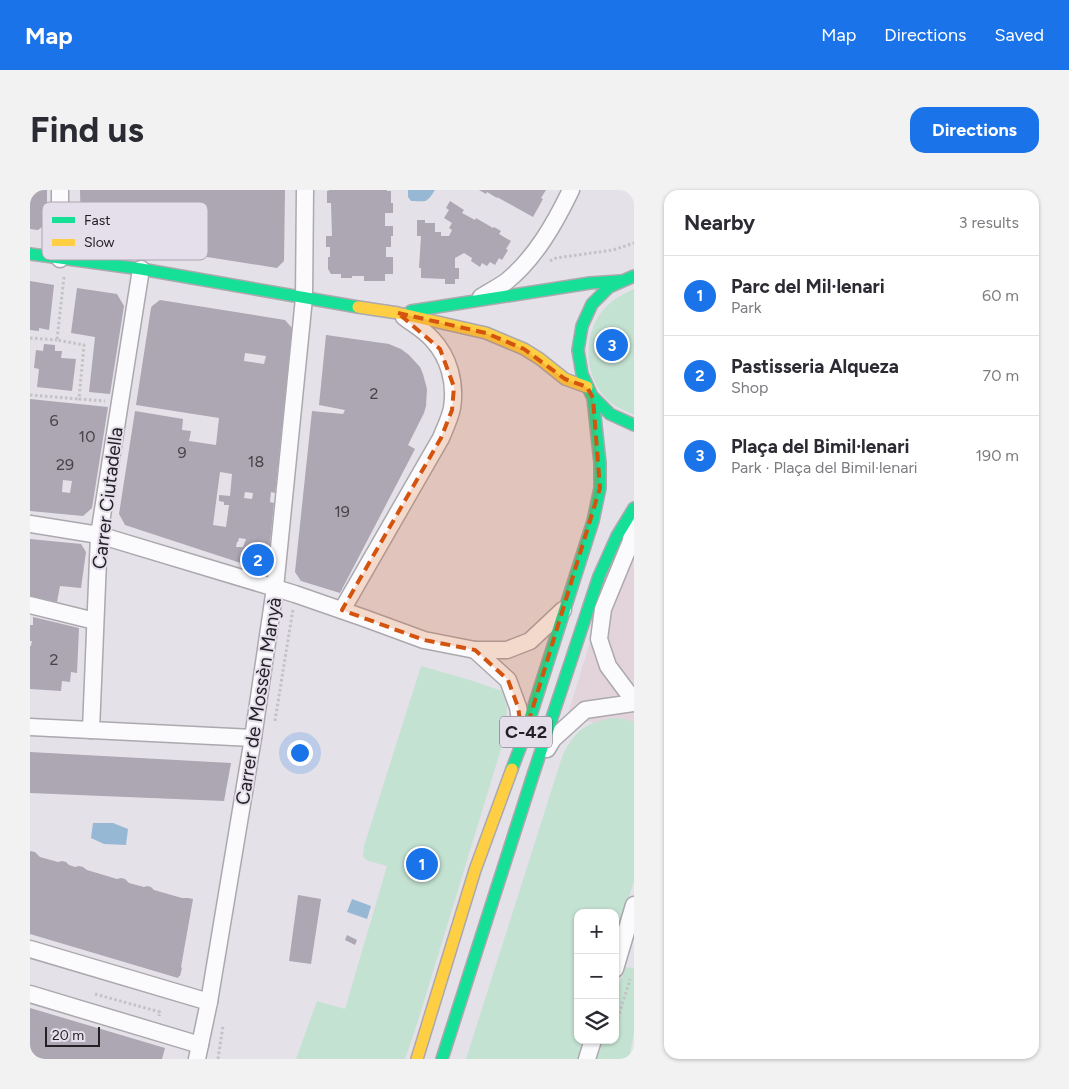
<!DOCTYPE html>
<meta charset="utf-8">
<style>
body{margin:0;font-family:Figtree,sans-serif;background:#f2f2f3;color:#2b2b33}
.controls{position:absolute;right:15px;bottom:15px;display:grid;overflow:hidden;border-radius:10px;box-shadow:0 1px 4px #0004}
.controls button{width:45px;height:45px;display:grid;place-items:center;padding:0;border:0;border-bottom:1px solid #e1e1e2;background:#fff;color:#2b2b33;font:25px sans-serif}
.scale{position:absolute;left:15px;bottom:12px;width:55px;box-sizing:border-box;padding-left:5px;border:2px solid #232125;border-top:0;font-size:14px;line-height:18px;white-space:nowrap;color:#232125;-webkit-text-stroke:4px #e5deeb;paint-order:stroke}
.you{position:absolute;left:269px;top:562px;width:18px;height:18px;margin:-12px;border:4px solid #fff;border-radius:50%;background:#1a73e8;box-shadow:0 0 0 8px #1a73e833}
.badge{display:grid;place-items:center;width:32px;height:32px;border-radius:50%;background:#1a73e8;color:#fff;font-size:16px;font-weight:700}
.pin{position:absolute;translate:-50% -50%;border:2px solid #fff;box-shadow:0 1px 5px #0006}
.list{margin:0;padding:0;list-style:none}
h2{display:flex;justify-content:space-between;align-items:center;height:65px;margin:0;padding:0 20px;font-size:21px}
h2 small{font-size:16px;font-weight:400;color:#7c7c81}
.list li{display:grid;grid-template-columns:32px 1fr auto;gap:15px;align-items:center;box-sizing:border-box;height:80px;padding:0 20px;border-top:1px solid #e1e1e2}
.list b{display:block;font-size:19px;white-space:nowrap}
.list p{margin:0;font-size:16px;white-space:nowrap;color:#7c7c81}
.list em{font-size:16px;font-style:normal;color:#7c7c81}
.icon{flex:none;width:28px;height:28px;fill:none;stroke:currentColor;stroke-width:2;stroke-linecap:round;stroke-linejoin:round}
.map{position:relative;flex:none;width:604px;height:869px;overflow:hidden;border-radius:15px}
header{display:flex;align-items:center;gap:30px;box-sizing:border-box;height:70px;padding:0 25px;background:#1a73e8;color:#fff}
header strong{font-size:24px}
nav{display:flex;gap:28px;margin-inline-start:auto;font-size:18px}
.intro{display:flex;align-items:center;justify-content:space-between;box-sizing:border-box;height:120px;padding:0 30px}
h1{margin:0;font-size:35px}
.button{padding:12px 22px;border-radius:15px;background:#1a73e8;color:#fff;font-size:18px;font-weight:700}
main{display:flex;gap:30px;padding:0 30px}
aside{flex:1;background:#fff;border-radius:15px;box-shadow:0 1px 4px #0004}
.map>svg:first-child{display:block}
.industrial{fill:#e3d4dc}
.green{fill:#c4e2d2}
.water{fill:#96b8d4}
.building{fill:#ada6b3;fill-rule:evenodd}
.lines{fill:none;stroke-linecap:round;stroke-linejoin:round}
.street-casing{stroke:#aba8ae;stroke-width:19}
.fast-casing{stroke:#aba8ae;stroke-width:14}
.slow-casing{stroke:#aba8ae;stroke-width:14}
.path{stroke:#c3c2c5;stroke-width:3;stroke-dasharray:2.5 2.5;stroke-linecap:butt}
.street{stroke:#fbfafc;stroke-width:16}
.fast{stroke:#16e098;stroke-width:11}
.slow{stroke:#ffcf43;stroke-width:11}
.marked{fill:#d4530e;fill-opacity:0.2;stroke:#d4530e;stroke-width:4;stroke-dasharray:10 6;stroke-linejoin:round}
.labels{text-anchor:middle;stroke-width:4;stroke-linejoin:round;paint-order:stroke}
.number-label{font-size:16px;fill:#464248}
.shield{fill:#e5deeb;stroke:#5d5a60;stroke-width:1}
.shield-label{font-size:18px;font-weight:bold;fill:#232125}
.street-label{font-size:19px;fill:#232125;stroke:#e5deeb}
.key{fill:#e5deeb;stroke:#aba5b0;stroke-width:1}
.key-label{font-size:14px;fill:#232125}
</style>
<header>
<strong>Map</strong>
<nav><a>Map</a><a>Directions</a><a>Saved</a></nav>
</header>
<div class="intro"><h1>Find us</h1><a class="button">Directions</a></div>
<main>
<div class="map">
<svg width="604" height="869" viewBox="0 0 604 869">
<rect width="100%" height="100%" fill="#e5e1e8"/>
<path class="industrial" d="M 604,356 L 604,547 L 538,524 L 579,390 Z"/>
<g class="green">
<path d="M 604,99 L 604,225 C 597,221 587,218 580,212 C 555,191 552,150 570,124 C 578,112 591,105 604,99 Z"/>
<path d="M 391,476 L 440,490 L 472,501 L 477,515 L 476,536 L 471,559 L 387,834 L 375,869 L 266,869 L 287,811 L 315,819 L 357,676 L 338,671 L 333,667 L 334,656 Z"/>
<path d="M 581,528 L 596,529 L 604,533 L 604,691 L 585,752 L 585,723 L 548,723 L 548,850 L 554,850 L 548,869 L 436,869 L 533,564 C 546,540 554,534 581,528 Z"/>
<path d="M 595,777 L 604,778 L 604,843 L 599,869 L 564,869 L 570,850 L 585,850 L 585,805 Z"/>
</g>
<g class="water">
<path d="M 378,0 L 405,0 C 396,14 397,11 381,11 L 378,7 Z"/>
<path d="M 63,633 L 83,633 L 98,639 L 96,655 L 74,654 L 61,648 Z"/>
<path d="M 322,709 L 341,716 L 337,729 L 317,722 Z"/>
</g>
<g class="building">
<path d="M 0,0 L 17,0 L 17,33 L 8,40 L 0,39 Z"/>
<path d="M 50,0 L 255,0 L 254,71 L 247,78 L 57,48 L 51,40 Z"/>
<path d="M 300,0 L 357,0 L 357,1 L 361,1 L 361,13 L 363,13 L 363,23 L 355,23 L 355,36 L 363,36 L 363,46 L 361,46 L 361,57 L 356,57 L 356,67 L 363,67 L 363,84 L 355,84 L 355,91 L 334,91 L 334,86 L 322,86 L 322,88 L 311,88 L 311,84 L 301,84 L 298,79 L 298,67 L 300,67 L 300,57 L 296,57 L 296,46 L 302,46 L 301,13 L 297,13 L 297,1 Z"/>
<path d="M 449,0 L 516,0 L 511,8 L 513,9 L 503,27 L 467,7 L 467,8 L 457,2 L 456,4 Z"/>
<path d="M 420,11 L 434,20 L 432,23 L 445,30 L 446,28 L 463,38 L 464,37 L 471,41 L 469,44 L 481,51 L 476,59 L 478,60 L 472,70 L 469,68 L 465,75 L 460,72 L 457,76 L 452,73 L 450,77 L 441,71 L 442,68 L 434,63 L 425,68 L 425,78 L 429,78 L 429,89 L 425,89 L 425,94 L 415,94 L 415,89 L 391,88 L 391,78 L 389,78 L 391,46 L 387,46 L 387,30 L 395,30 L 395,33 L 405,33 L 405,42 L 411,42 L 411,46 L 419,46 L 422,40 L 419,38 L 422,33 L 414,28 L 419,20 L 416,18 Z"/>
<path d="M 0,91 L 24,95 L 19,140 L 9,138 L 9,141 L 0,140 Z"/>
<path d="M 47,98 L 87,104 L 94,116 L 80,204 L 59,202 L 65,147 L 41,143 Z"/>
<path d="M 130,110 L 255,130 L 262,138 L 246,295 L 245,303 L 241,302 L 240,312 L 244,313 L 238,373 L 229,379 L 95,335 L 89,324 L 105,221 L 153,229 L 152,240 L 161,241 L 159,251 L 186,255 L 189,228 L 106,215 L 121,118 L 122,116 ZM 215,163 L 236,166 L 234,174 L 214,171 ZM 190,282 L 202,284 L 200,306 L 189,305 L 189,311 L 194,312 L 194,315 L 199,315 L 196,337 L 183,335 ZM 215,302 L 223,303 L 222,309 L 214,308 ZM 209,348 L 216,349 L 213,357 L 206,357 L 207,352 L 208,352 Z"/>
<path d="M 296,145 L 359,154 L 371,159 L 379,165 L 390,177 L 393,184 L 397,199 L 396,216 L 394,223 L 378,255 L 385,259 L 310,403 L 271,391 L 265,382 L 282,221 L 313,224 L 315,220 L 289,215 Z"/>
<path d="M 14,154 L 25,155 L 25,161 L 32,161 L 31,168 L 46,169 L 42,201 L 7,197 L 9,179 L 4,178 L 6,160 L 13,161 Z"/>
<path d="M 0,209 L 78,217 L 62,318 L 53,326 L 0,321 ZM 33,290 L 42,291 L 40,303 L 32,302 Z"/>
<path d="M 0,349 L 51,354 L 56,362 L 51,398 L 30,396 L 27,412 L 0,406 Z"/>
<path d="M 3,427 L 49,438 L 47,483 L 41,482 L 40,492 L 32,491 L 31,501 L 0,499 L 0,456 L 1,456 L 2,451 L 0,451 L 0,435 L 3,435 Z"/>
<path d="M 0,562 L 201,573 L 194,611 L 0,603 Z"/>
<path d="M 0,661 L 5,662 L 10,667 L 28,672 L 32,671 L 36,672 L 39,675 L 45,677 L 49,676 L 53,677 L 57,680 L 87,689 L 91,688 L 95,689 L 99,693 L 114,697 L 117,696 L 121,697 L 124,700 L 152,708 L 158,708 L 163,709 L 151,777 L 152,778 L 150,786 L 149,786 L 148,788 L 0,744 Z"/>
<path d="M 268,705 L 291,709 L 281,774 L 259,771 Z"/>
<path d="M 317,745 L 327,750 L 325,755 L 315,750 Z"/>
<path d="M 0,818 L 135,858 L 132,869 L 0,869 Z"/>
</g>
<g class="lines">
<g class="street-casing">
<g id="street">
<path d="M 30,69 L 30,0"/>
<path d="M 451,107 C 459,102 469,97 477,91 C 506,67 525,33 541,0"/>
<path d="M 603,326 L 601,351 L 573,419 L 569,449 L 578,476 L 604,511"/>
<path d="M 0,334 L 69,345 L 265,404 L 334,428 L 394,450 L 445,460 L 477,460 L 500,451 L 533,420"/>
<path d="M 0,415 L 65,431"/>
<path d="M 312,420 L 411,248 C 415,238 420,228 422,218 C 426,193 419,167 402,149 C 394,140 383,134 374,127"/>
<path d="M 445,460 L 478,490 L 488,517 L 492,544"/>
<path d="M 0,537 L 223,548"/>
<path d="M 61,540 L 69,345 L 111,79"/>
<path d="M 517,559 L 523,549 L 555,520 L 604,513"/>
<path d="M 0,759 L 179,812"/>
<path d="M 585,779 L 604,715"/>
<path d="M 0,804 L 170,855"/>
<path d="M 167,869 L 179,812 L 223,548 L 245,398 L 274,108 L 275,0"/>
<path d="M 557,869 L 563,850"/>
</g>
</g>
<g class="fast-casing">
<g id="fast">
<path d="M 0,64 L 111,79 L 328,117"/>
<path d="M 604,86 L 579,97 L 562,114 L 552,136 L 548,160 L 552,184 L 562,206 L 580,224 L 604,235"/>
<path d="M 381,121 L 560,93 L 590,91"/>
<path d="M 482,579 L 493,550 L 563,331 L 570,298 L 570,273 L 563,208"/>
<path d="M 412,869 L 503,585 L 569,386 L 587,346 L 604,318"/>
</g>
</g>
<g class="slow-casing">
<g id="slow">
<path d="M 328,117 L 368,123 L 456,143 L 494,159 L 510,169 L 535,189 L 557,197"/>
<path d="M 387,869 L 445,680 L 482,579"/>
</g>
</g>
<g class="path">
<path d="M 520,71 L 526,68 L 583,60 L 604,53"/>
<path d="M 34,87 L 27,150 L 54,155 L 49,209 L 75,211"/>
<path d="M 0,148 L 27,150"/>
<path d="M 0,205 L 49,209"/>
<path d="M 245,531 L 263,419"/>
<path d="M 65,804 L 130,822 L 129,826"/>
<path d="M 585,838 L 600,789"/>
<path d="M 188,869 L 193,836"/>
</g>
<use href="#street" class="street"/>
<use href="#fast" class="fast"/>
<use href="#slow" class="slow"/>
</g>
<path class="marked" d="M 368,123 L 456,143 L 494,159 L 535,189 L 557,197 L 563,208 L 570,298 L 493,550 L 488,517 L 478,490 L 445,460 L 394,450 L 312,420 L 411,248 L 422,220 L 424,197 L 410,159 Z"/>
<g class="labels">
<g class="number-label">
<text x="344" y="209">2</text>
<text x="24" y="236">6</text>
<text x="57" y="252">10</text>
<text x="152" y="268">9</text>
<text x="226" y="277">18</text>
<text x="35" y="280">29</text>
<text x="312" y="327">19</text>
<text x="24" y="475">2</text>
</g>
<rect class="shield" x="470" y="526.5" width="52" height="31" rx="4"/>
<g class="shield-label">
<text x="496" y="548">C-42</text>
</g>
<g class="street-label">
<text transform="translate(77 308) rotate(-83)" y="7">Carrer Ciutadella</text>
<text transform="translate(228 511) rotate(-81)" y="7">Carrer de Mossèn Manyà</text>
</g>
</g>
<rect x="12" y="12" width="166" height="58" rx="8" class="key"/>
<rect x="22" y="27" width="23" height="6" fill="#16e098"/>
<rect x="22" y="49" width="23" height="7" fill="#ffcf43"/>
<g class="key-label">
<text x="54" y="35">Fast</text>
<text x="54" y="57">Slow</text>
</g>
</svg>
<div class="controls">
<button>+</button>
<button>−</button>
<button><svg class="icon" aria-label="layers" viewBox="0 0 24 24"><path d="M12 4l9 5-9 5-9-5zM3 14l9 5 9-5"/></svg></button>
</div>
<div class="scale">20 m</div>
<div class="you"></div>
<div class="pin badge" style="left:392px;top:674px">1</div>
<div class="pin badge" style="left:228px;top:370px">2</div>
<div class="pin badge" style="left:582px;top:155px">3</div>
</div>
<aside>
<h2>Nearby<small>3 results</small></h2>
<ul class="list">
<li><span class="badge">1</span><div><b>Parc del Mil·lenari</b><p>Park</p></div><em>60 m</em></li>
<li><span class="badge">2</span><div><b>Pastisseria Alqueza</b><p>Shop</p></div><em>70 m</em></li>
<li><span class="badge">3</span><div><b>Plaça del Bimil·lenari</b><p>Park · Plaça del Bimil·lenari</p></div><em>190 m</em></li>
</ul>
</aside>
</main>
